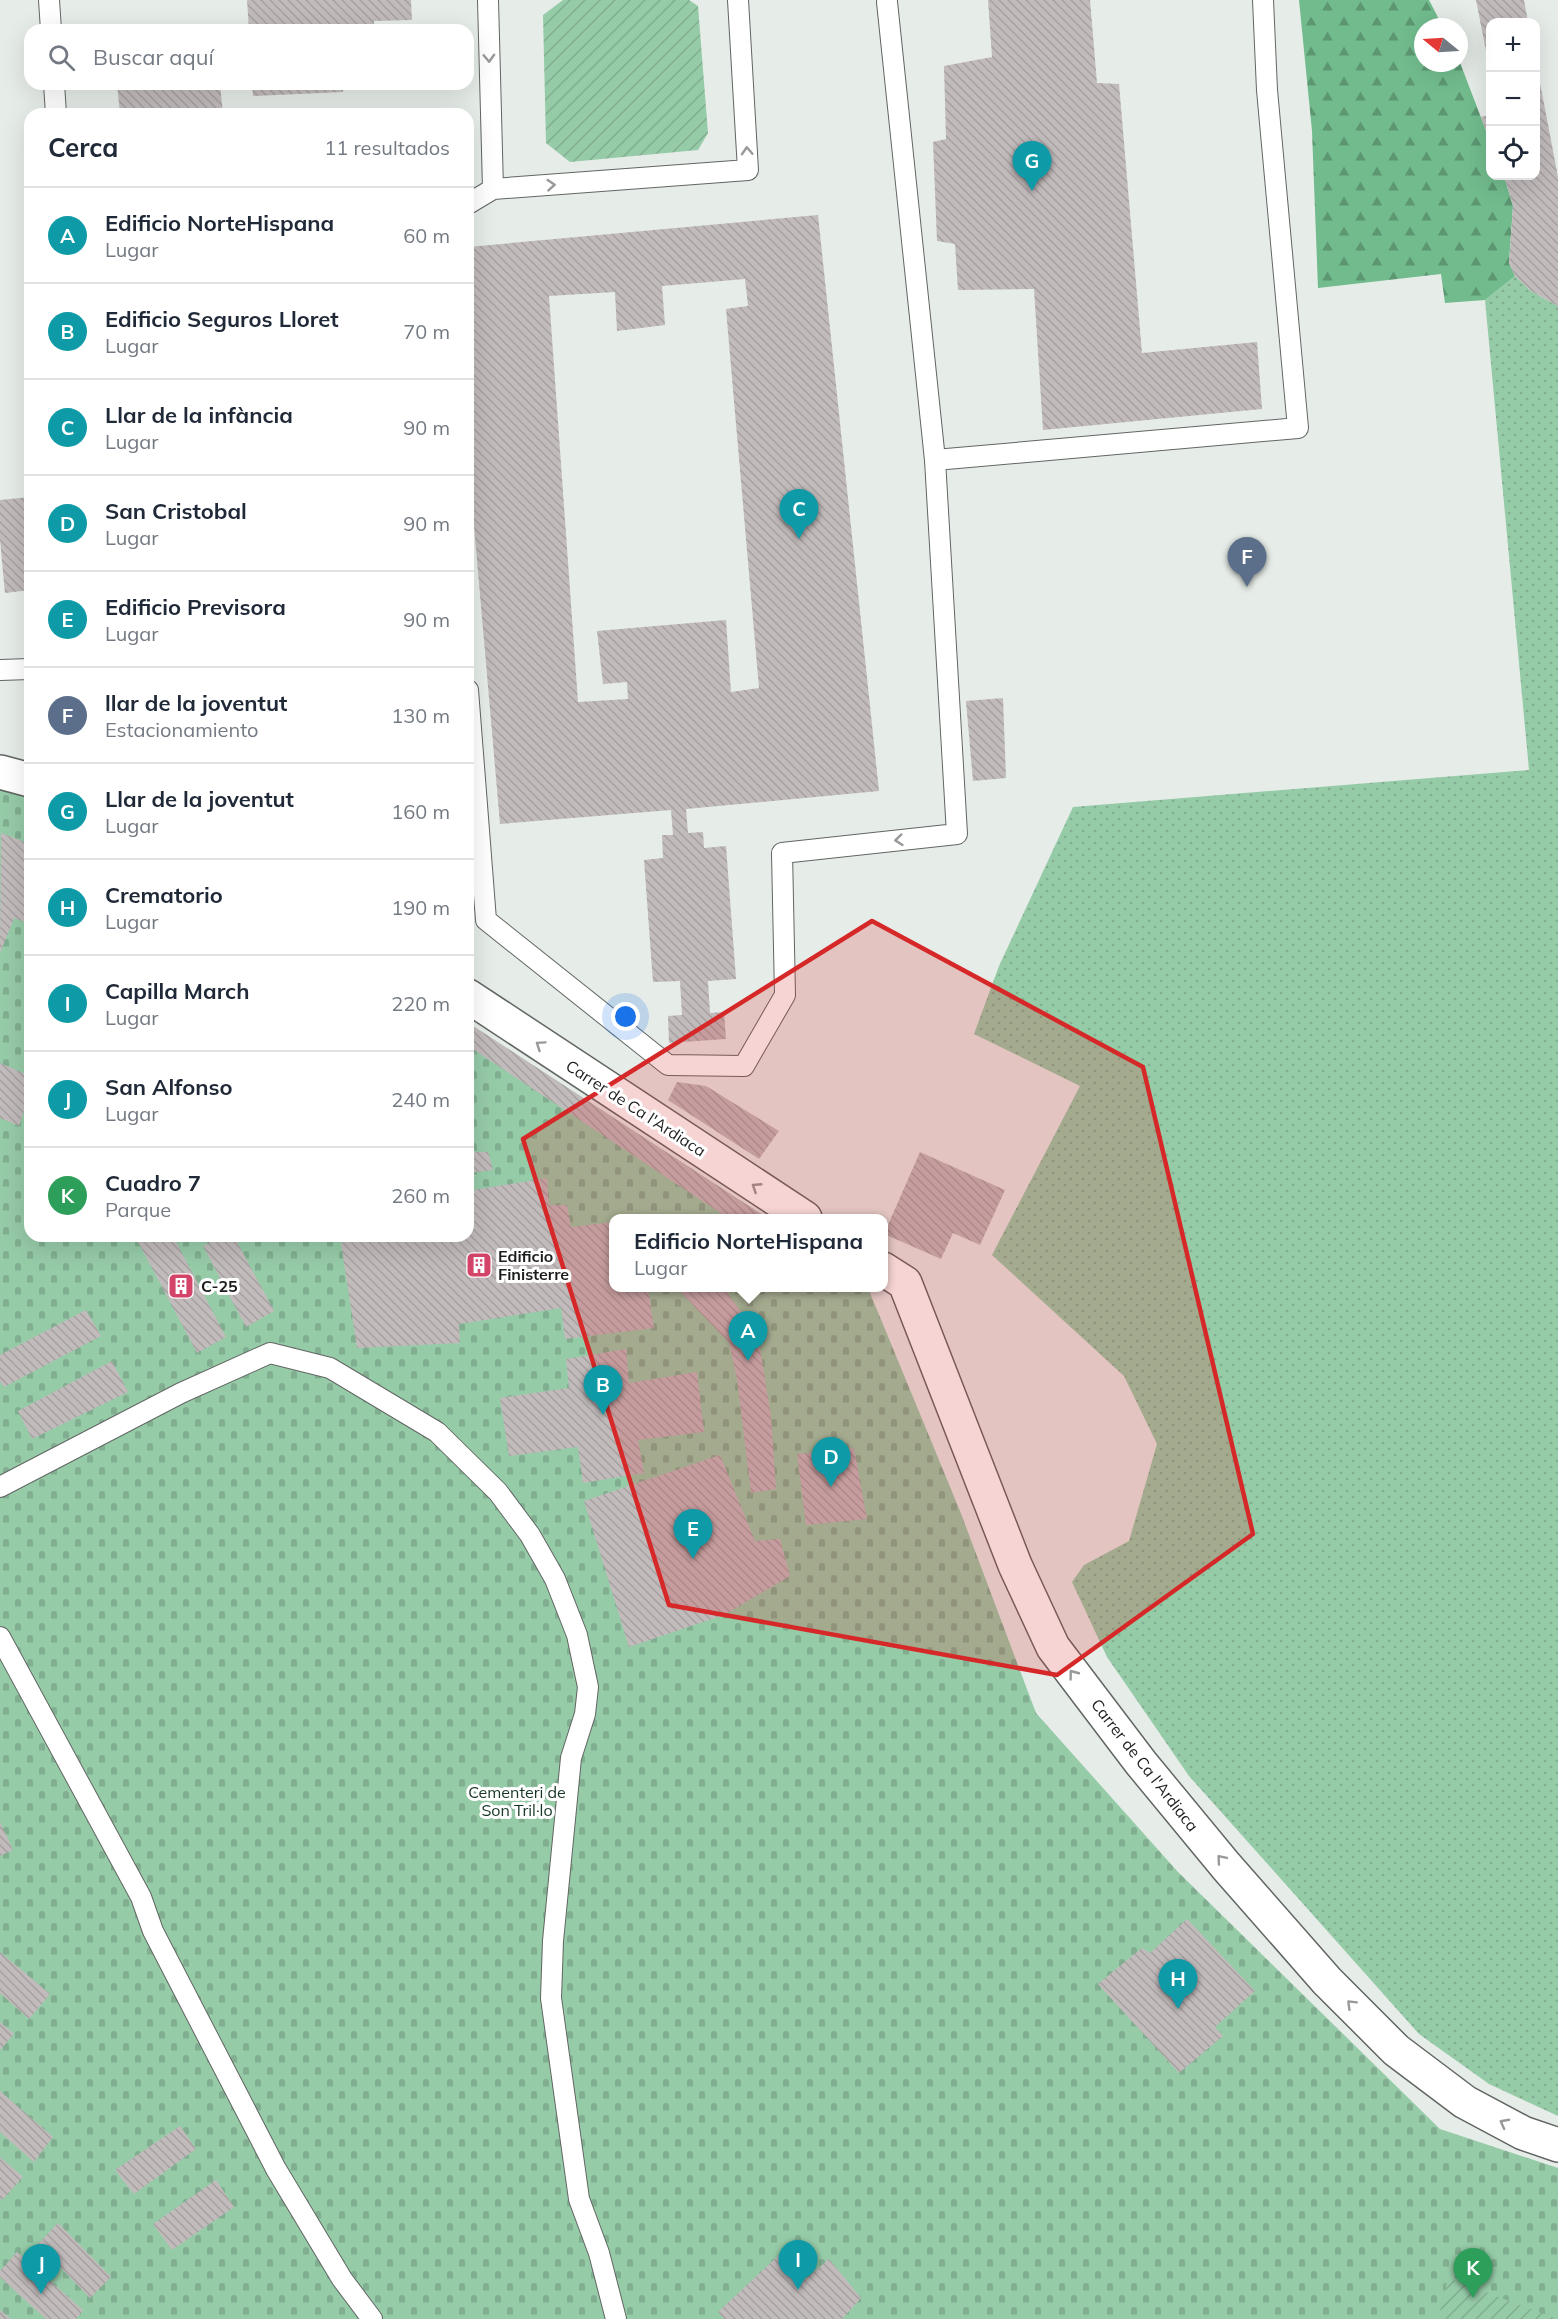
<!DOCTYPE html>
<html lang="es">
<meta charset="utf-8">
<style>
body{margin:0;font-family:Mulish,sans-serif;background:#f2f2f3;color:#1f2937}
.controls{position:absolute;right:18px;top:18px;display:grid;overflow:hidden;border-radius:12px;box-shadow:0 6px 24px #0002}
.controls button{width:54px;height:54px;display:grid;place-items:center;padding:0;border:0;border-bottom:2px solid #e0e1e3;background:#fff;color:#1f2937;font:30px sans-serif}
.compass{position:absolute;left:1414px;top:18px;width:54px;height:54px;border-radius:50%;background:#fff;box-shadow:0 6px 24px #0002;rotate:288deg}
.you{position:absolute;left:626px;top:1017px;width:21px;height:21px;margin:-15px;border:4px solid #fff;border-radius:50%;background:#1a73e8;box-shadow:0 0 0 9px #1a73e833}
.badge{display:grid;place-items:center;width:39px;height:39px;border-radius:50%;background:#db2777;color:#fff;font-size:20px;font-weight:700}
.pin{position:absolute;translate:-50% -50px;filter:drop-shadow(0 2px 3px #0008)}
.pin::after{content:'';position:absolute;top:32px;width:21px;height:18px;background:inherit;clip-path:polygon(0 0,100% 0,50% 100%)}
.popup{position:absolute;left:609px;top:1214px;width:279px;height:78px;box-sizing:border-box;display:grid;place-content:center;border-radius:12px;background:#fff;filter:drop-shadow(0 2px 4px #0005);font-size:20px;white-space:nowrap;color:#747a83}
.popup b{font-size:22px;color:#1f2937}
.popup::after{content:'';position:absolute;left:50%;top:100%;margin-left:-12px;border:12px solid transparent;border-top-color:#fff}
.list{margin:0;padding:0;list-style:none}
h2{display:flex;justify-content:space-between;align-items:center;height:78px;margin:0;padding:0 24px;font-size:26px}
h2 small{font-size:20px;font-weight:400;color:#747a83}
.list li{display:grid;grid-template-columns:39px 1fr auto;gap:18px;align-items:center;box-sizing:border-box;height:96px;padding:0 24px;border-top:2px solid #e0e1e3}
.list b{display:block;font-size:22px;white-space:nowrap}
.list p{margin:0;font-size:20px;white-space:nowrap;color:#747a83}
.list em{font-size:20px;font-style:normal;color:#747a83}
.icon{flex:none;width:33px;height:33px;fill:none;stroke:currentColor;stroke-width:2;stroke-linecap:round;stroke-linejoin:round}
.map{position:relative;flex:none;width:1558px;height:2319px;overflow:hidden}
.search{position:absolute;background:#fff;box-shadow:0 6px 24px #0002;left:24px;top:24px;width:450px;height:66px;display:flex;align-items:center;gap:15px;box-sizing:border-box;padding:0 21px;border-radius:18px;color:#747a83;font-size:22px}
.panel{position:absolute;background:#fff;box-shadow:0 6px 24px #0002;left:24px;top:108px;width:450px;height:1134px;border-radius:18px}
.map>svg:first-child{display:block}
.grass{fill:url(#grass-dots)}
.forest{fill:url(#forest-firs)}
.cemetery{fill:url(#cemetery-stones)}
.garden{fill:url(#garden-furrows)}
.building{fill:url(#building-back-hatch);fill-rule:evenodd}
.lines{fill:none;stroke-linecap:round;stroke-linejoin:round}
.service-casing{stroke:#616662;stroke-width:22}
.minor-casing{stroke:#616662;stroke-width:36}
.service{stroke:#fff;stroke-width:20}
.minor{stroke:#fff;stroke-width:33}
.oneway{stroke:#989999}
.marked{fill:#d62828;fill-opacity:0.2;stroke:#d62828;stroke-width:4.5;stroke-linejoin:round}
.labels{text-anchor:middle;stroke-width:6;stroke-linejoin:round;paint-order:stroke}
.street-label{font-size:16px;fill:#1b1d1c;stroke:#fff}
.poi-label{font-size:16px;font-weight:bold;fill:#1b1d1c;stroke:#fff;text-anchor:start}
.park-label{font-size:16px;fill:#163724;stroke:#fff}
</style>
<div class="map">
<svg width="1558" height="2319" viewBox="0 0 1558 2319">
<defs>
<pattern id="grass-dots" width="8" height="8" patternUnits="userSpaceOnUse" patternTransform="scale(1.5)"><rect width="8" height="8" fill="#96cba8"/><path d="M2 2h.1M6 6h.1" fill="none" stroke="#81ae90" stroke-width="1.8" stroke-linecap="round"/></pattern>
<pattern id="forest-firs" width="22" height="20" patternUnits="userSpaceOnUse" patternTransform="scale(1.5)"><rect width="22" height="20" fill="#71bb8d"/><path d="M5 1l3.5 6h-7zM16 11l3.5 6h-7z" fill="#5c9772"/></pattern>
<pattern id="cemetery-stones" width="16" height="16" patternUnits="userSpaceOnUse" patternTransform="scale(1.5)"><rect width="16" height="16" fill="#96cba8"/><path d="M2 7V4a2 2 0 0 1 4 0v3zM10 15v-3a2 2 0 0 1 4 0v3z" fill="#81ae90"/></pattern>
<pattern id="garden-furrows" width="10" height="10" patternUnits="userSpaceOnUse" patternTransform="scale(1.5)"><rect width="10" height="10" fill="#96cba8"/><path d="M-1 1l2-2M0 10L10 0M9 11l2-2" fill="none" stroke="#81ae90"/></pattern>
<pattern id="building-back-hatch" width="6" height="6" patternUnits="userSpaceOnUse" patternTransform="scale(1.5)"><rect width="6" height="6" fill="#c2bbbc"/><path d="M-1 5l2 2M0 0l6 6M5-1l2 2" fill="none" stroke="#a6a0a1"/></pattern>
</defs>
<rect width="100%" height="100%" fill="#e6ece8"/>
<path class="grass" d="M 1515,276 L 1531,291 L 1558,306 L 1558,2116 L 1489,2084 L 1419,2034 L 1189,1776 L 1107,1657 L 1072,1582 L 1084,1565 L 1129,1541 L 1157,1444 L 1124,1376 L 992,1255 L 1080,1086 L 974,1034 L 999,966 L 1073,807 L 1529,770 L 1485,300 Z"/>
<path class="forest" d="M 1299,0 L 1429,0 L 1443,27 L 1423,27 L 1423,63 L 1459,63 L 1459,60 L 1490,141 L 1490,176 L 1504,176 L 1513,206 L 1509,263 L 1515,276 L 1485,300 L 1445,303 L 1441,274 L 1318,288 L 1312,131 Z"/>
<path class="cemetery" d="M 0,789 L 30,798 L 30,1236 L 468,1236 L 468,1023 L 767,1218 L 613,1218 L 613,1288 L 868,1288 L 960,1511 L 1036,1713 L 1178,1872 L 1440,2129 L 1558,2168 L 1558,2319 L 0,2319 Z"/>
<g class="garden">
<path d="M 563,0 L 689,0 L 698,6 L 708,133 L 698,150 L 570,162 L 546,143 L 543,15 Z"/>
<path d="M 1448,2278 L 1557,2319 L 1438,2319 Z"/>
</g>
<g class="building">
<path d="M 247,0 L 411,0 L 412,20 L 374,21 L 374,30 L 249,30 Z"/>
<path d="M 988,0 L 1090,0 L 1097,83 L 1119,84 L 1142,353 L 1257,342 L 1262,409 L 1043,430 L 1034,289 L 958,290 L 955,244 L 937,241 L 933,142 L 946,139 L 944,66 L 992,57 Z"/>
<path d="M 1476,0 L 1524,0 L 1528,22 L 1490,22 L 1490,71 Z"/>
<path d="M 1536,62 L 1558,177 L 1558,306 L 1531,291 L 1515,276 L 1509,263 L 1513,206 L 1504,176 L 1536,176 Z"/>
<path d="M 117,84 L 220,84 L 223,114 L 120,114 Z"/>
<path d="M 252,84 L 343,84 L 343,92 L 253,96 Z"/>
<path d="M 1490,115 L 1490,129 L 1486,130 L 1481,117 Z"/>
<path d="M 818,215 L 879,791 L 686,809 L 688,833 L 703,832 L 704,848 L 726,846 L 736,979 L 708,981 L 710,1013 L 724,1012 L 726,1039 L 669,1043 L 668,1016 L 682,1015 L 680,981 L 653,982 L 644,860 L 663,858 L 662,835 L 673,835 L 671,810 L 500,824 L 468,457 L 468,247 ZM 745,279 L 748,306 L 726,309 L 759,688 L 731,692 L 726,620 L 597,631 L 603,684 L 627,682 L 628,699 L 578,702 L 549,296 L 615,292 L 617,331 L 665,325 L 662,286 Z"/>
<path d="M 30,497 L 30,590 L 5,593 L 0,540 L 0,500 Z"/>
<path d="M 1003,698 L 1006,778 L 973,781 L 966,701 Z"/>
<path d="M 1,833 L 30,844 L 30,924 L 14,918 L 0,953 Z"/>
<path d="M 468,1023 L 487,1035 L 767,1218 L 728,1218 L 468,1046 Z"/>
<path d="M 0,1063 L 30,1076 L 30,1092 L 19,1126 L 0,1118 Z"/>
<path d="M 677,1082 L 706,1086 L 779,1131 L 759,1159 L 668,1100 Z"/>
<path d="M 468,1140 L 470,1140 L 473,1152 L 488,1152 L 493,1170 L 468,1173 Z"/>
<path d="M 920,1152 L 1005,1190 L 980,1245 L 953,1233 L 941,1259 L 884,1234 Z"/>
<path d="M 547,1178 L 549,1205 L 567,1205 L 571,1227 L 613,1222 L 613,1288 L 648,1288 L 654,1328 L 565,1339 L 561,1308 L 459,1324 L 460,1343 L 357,1348 L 341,1243 L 389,1236 L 468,1236 L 468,1191 Z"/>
<path d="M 135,1236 L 173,1236 L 226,1337 L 197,1353 Z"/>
<path d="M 222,1236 L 234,1236 L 274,1311 L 246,1327 L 203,1246 Z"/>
<path d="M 677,1288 L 724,1288 L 758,1336 L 771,1416 L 776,1489 L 751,1493 L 737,1379 L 729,1343 Z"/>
<path d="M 86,1310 L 101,1336 L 4,1387 L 0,1381 L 0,1355 Z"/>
<path d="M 626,1349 L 629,1383 L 697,1372 L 704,1432 L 638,1440 L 644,1473 L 583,1483 L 578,1447 L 509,1456 L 500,1398 L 569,1388 L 566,1359 Z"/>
<path d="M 112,1361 L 128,1392 L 32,1439 L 18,1411 Z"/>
<path d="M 854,1448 L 867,1519 L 806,1525 L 797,1454 Z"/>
<path d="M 720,1455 L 755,1541 L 780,1539 L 790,1576 L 724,1615 L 629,1647 L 584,1501 Z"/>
<path d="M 0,1822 L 13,1850 L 0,1856 Z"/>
<path d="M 1187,1919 L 1255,1991 L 1215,2027 L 1223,2036 L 1179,2073 L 1098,1984 L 1142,1948 L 1150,1953 Z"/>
<path d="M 0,1952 L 50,1994 L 29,2019 L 0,1993 Z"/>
<path d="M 0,2022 L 14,2034 L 0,2050 Z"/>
<path d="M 0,2091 L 53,2137 L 34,2162 L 0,2132 Z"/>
<path d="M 180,2126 L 196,2149 L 134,2194 L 115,2170 Z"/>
<path d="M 0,2157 L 23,2177 L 2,2200 L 0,2198 Z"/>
<path d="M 216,2180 L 234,2207 L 172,2250 L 153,2224 Z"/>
<path d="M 58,2223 L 111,2277 L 90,2298 L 38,2244 Z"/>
<path d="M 17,2252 L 83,2310 L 76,2319 L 46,2319 L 0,2277 L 0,2271 Z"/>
<path d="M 778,2256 L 802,2282 L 829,2259 L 861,2298 L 842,2319 L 724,2319 L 718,2312 Z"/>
<path d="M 0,2310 L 11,2319 L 0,2319 Z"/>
</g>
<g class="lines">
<g class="service-casing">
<g id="service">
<path d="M 49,0 L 51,30"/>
<path d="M 488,0 L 493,189"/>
<path d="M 887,2 L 935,460"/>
<path d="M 54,84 L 56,114"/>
<path d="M 468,204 L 493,189 L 748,170 L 738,0"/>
<path d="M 0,670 L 30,669"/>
<path d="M 468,690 L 486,920 L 668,1065 L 744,1066 L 785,995 L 782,853 L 957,834 L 935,460 L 1298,428 L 1267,90 L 1263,0"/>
<path d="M 0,1487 L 181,1393 L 270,1353 L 330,1368 L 437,1432 L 498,1492 L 530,1535 L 555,1579 L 577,1635 L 588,1687 L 585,1714 L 571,1758 L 553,1941 L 551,1998 L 579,2199 L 599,2253 L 616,2319"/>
<path d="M 0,1637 L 141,1897 L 153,1931 L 276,2169 L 342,2279 L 372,2319"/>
</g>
</g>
<g class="minor-casing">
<g id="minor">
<path d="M 0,772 L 30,780"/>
<path d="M 468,996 L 805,1218"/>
<path d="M 883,1269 L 905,1283 L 1015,1565 L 1053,1647 L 1141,1763 L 1226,1866 L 1327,1981 L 1396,2050 L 1465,2102 L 1523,2133 L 1558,2145"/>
</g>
</g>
<use href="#service" class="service"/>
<use href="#minor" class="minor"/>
</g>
<defs><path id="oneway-chevron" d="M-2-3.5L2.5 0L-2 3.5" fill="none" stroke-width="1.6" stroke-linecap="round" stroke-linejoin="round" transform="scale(1.5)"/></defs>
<g class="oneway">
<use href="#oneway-chevron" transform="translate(489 58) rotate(88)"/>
<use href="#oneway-chevron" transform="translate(747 151) rotate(-93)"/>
<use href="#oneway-chevron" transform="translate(551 185) rotate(-4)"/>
<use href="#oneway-chevron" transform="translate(899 840) rotate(174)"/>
<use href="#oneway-chevron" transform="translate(540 1045) rotate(-146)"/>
<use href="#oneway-chevron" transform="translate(756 1187) rotate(-147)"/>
<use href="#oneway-chevron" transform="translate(1073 1674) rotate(-127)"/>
<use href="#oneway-chevron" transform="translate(1221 1859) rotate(-130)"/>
<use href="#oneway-chevron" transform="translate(1351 2004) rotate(-135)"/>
<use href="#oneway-chevron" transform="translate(1504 2123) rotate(-152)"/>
</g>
<path class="marked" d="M 872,921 L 1143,1067 L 1253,1534 L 1057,1675 L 669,1605 L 523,1139 Z"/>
<defs>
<g id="building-square" transform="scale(1.35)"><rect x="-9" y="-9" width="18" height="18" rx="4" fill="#d34468" stroke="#fff"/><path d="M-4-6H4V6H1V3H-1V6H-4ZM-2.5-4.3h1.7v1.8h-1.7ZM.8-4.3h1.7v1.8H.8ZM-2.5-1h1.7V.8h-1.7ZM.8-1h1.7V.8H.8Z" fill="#fff"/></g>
</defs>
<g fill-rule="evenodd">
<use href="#building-square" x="479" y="1265"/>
<use href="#building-square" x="181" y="1286"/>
</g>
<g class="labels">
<g class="street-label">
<text transform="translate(636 1108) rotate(33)" y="6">Carrer de Ca l'Ardiaca</text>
<text transform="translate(1145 1765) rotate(52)" y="6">Carrer de Ca l'Ardiaca</text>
</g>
<g class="poi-label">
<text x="498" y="1262">Edificio<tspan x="498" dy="18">Finisterre</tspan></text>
<text x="201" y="1292">C-25</text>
</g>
<g class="park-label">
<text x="517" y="1798">Cementeri de<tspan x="517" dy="18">Son Tril·lo</tspan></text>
</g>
</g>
</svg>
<div class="controls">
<button>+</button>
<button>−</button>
<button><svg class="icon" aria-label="locate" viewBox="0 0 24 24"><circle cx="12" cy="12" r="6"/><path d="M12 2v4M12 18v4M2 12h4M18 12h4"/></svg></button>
</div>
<svg class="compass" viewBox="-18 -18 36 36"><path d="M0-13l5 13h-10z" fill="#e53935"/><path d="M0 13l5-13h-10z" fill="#747a83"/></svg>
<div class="you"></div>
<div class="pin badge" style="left:748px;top:1361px;background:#0f9aa8">A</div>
<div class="popup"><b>Edificio NorteHispana</b>Lugar</div>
<div class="pin badge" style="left:603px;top:1415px;background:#0f9aa8">B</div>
<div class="pin badge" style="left:799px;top:539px;background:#0f9aa8">C</div>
<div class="pin badge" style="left:831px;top:1487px;background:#0f9aa8">D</div>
<div class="pin badge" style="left:693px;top:1559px;background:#0f9aa8">E</div>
<div class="pin badge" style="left:1247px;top:587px;background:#5c6f8a">F</div>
<div class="pin badge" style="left:1032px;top:191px;background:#0f9aa8">G</div>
<div class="pin badge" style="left:1178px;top:2009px;background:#0f9aa8">H</div>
<div class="pin badge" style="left:798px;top:2290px;background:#0f9aa8">I</div>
<div class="pin badge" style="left:41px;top:2294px;background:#0f9aa8">J</div>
<div class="pin badge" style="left:1473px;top:2298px;background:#2e9e5b">K</div>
<div class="search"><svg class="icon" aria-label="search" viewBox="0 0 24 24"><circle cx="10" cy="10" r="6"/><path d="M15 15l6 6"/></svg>Buscar aquí</div>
<section class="panel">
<h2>Cerca<small>11 resultados</small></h2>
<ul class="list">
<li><span class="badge" style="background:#0f9aa8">A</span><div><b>Edificio NorteHispana</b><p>Lugar</p></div><em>60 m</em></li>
<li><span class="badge" style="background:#0f9aa8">B</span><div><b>Edificio Seguros Lloret</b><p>Lugar</p></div><em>70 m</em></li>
<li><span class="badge" style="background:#0f9aa8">C</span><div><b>Llar de la infància</b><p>Lugar</p></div><em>90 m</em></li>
<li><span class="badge" style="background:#0f9aa8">D</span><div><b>San Cristobal</b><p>Lugar</p></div><em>90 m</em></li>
<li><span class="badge" style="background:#0f9aa8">E</span><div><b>Edificio Previsora</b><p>Lugar</p></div><em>90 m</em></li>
<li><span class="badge" style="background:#5c6f8a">F</span><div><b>llar de la joventut</b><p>Estacionamiento</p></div><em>130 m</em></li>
<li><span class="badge" style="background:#0f9aa8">G</span><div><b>Llar de la joventut</b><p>Lugar</p></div><em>160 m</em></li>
<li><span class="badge" style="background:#0f9aa8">H</span><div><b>Crematorio</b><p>Lugar</p></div><em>190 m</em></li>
<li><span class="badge" style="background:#0f9aa8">I</span><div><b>Capilla March</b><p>Lugar</p></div><em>220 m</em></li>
<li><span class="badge" style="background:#0f9aa8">J</span><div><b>San Alfonso</b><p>Lugar</p></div><em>240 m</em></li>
<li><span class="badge" style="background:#2e9e5b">K</span><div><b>Cuadro 7</b><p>Parque</p></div><em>260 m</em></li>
</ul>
</section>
</div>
